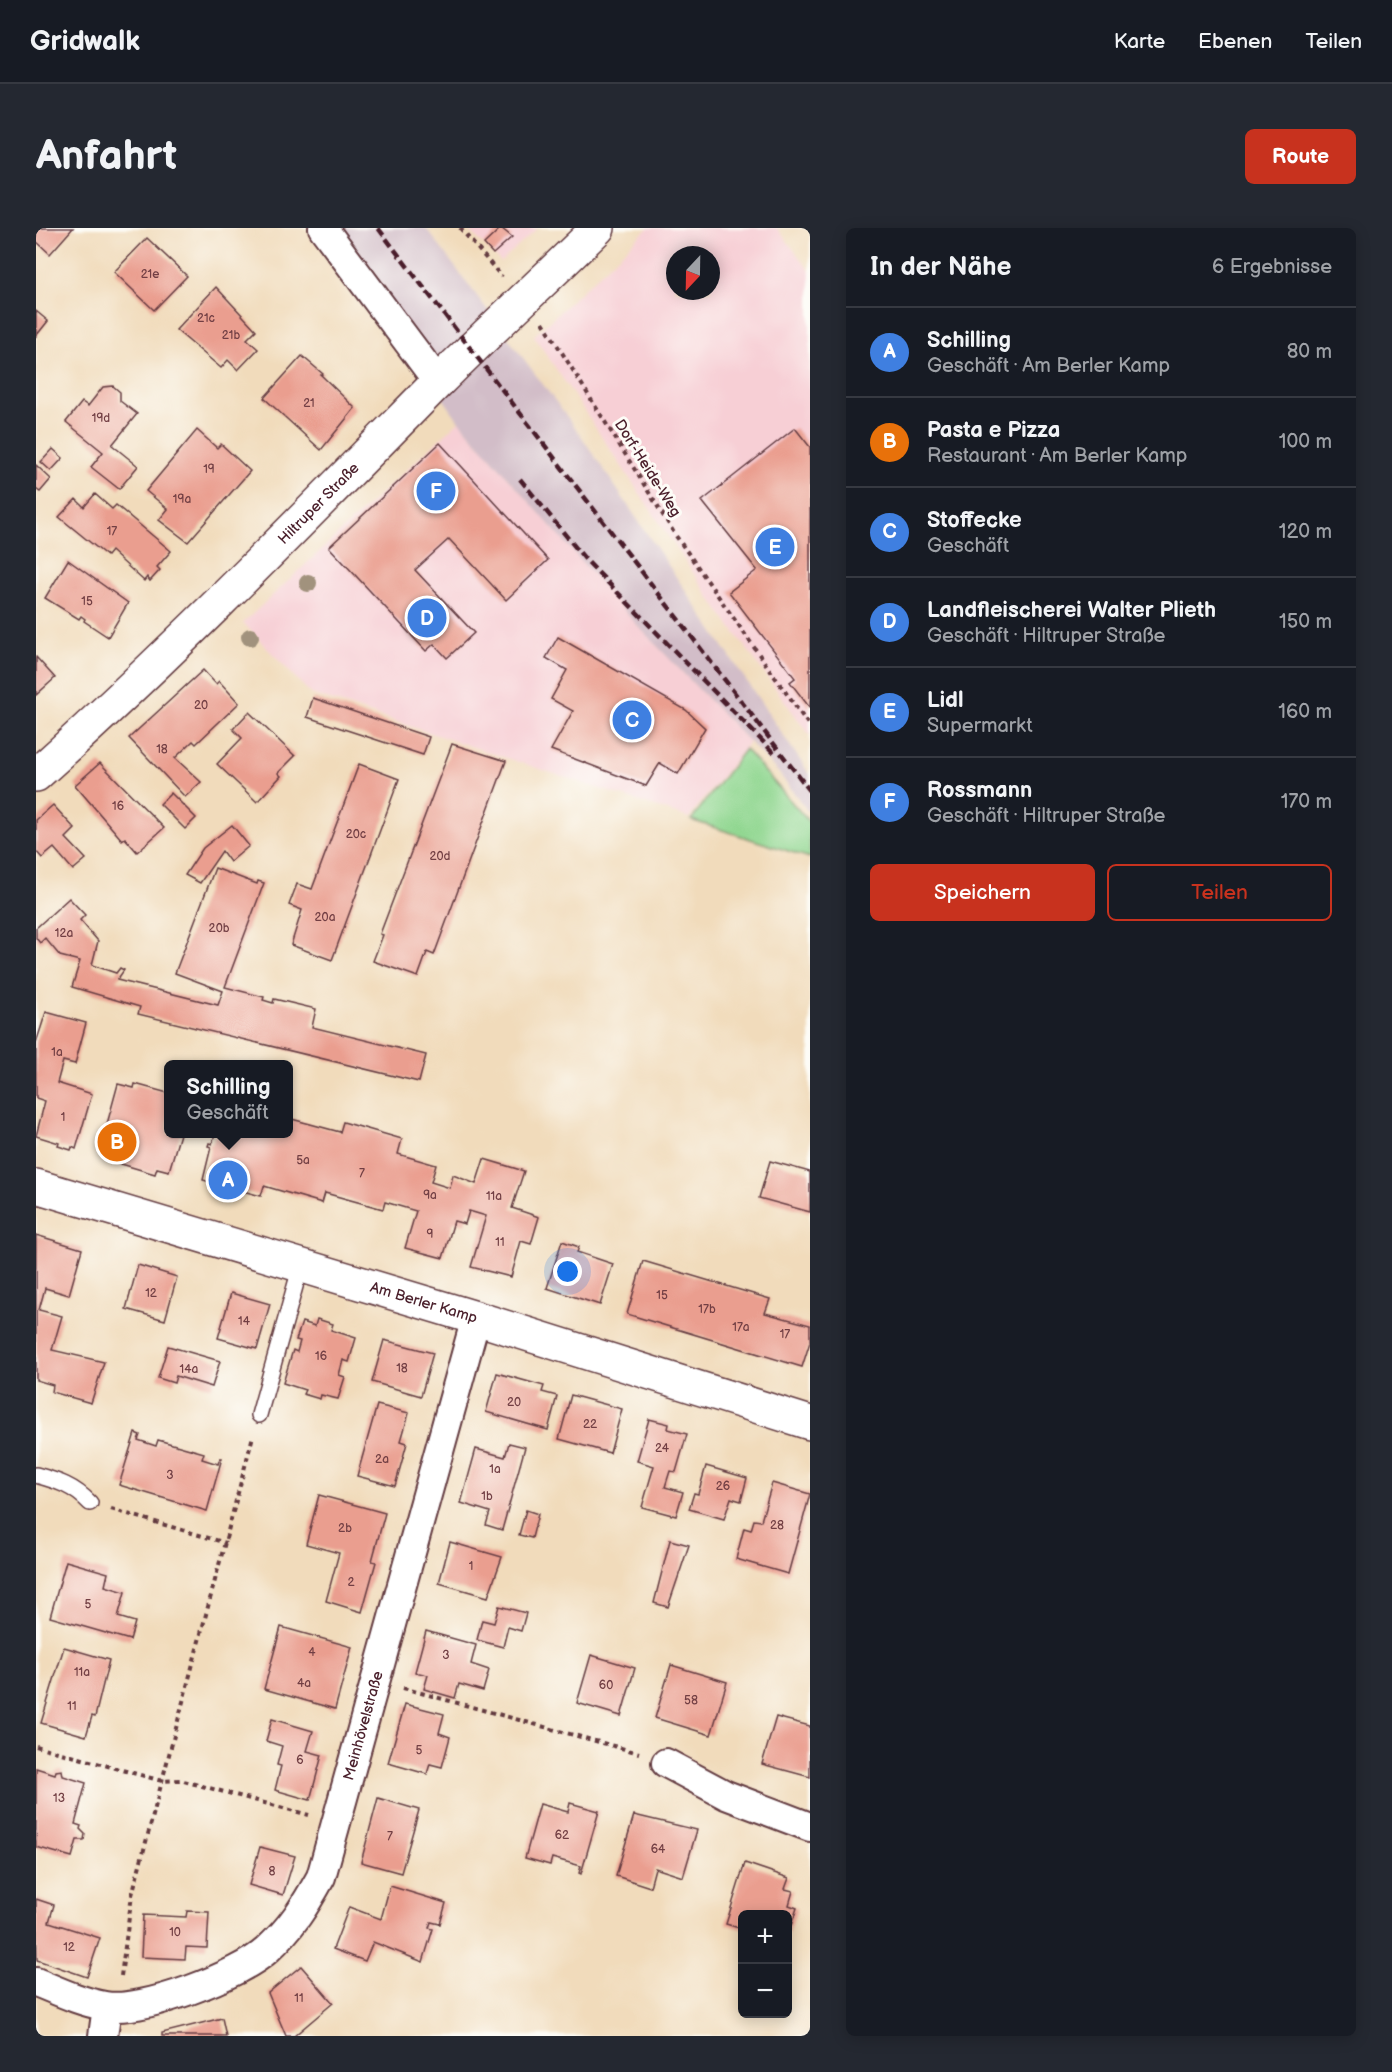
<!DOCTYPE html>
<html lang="de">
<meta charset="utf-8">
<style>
body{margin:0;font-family:"Balsamiq Sans",sans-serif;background:#242831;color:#f1f3f6}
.controls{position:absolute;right:18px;bottom:18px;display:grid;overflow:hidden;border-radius:9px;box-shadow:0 3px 15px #0003}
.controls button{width:54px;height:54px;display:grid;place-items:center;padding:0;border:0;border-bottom:2px solid #363941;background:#171b24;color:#f1f3f6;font:30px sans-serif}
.compass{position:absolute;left:630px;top:18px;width:54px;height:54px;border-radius:50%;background:#171b24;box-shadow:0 3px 15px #0003;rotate:202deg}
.you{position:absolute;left:532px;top:1044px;width:21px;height:21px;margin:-15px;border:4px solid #fff;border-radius:50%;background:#1a73e8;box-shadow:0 0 0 9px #1a73e833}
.badge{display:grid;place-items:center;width:39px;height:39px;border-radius:50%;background:#c8321e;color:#fff;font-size:20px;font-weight:700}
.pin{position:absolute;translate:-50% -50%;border:3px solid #fff;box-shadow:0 2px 6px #0006}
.popup{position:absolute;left:128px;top:832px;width:129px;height:78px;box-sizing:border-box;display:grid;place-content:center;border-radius:9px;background:#171b24;filter:drop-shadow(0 2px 4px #0005);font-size:20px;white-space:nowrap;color:#9ea1a6}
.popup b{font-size:22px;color:#f1f3f6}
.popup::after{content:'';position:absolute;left:50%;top:100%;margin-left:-12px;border:12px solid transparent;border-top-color:#171b24}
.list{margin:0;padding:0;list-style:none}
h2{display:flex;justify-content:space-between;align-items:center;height:78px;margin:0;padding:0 24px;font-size:26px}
h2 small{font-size:20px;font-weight:400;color:#9ea1a6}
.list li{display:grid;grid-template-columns:39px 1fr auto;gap:18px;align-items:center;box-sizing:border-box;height:90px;padding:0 24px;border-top:2px solid #363941}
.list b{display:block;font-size:22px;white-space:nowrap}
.list p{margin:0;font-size:20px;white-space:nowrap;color:#9ea1a6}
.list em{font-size:20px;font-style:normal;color:#9ea1a6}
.actions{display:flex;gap:12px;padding:18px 24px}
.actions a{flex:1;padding:14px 0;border:2px solid #c8321e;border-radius:9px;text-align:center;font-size:21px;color:#c8321e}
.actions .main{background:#c8321e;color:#fff}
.map{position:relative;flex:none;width:774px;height:1808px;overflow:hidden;border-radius:9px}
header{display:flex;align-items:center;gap:36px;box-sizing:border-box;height:84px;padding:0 30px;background:#171b24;border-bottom:2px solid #363941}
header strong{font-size:28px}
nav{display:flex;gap:33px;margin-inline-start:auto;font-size:21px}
.intro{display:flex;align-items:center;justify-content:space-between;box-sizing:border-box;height:144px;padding:0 36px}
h1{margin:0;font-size:42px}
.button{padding:15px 27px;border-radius:9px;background:#c8321e;color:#fff;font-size:21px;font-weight:700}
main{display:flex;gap:36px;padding:0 36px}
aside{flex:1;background:#171b24;border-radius:9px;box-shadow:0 3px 15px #0003}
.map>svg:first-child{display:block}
.built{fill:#f7cfd5;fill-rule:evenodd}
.industrial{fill:#d2bdc8}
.green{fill:#91d791;stroke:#6e7b5e;stroke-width:1.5}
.building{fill:#ea9e8f}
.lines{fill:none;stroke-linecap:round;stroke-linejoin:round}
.service-casing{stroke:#633b41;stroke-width:18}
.minor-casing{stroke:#633b41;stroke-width:32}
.tertiary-casing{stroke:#633b41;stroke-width:36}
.path{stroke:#633b41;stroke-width:4;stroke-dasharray:4.5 4.5;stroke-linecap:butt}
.service{stroke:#fff;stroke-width:15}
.minor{stroke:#fff;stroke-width:28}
.tertiary{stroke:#fff;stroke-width:33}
.rail{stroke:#4a1f2b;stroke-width:4.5;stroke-dasharray:9 4.5;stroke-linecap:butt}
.tree{fill:#a1927d}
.labels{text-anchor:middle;stroke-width:6;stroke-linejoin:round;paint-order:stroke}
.number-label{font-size:12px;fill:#723f44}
.street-label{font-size:15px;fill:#4a1f2b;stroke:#fdfcf7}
</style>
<header>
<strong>Gridwalk</strong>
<nav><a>Karte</a><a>Ebenen</a><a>Teilen</a></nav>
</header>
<div class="intro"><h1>Anfahrt</h1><a class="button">Route</a></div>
<main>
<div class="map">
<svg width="774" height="1808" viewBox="0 0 774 1808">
<rect width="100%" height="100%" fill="#fdfcf7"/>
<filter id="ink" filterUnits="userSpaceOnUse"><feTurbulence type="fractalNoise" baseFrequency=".0167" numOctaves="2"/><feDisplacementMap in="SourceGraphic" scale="12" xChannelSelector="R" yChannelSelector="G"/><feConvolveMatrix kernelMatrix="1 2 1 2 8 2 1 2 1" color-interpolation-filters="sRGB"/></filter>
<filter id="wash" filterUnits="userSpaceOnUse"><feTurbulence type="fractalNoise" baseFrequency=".008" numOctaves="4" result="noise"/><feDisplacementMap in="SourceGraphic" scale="24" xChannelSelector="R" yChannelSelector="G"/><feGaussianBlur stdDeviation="1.35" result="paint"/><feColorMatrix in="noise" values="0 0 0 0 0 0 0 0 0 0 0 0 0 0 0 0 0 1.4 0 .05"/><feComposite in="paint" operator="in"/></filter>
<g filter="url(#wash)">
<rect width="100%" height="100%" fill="#f1dbbb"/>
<g class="built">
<path d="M 431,0 L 502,0 L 465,34 Z"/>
<path d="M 612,0 L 741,0 L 774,43 L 774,508 L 676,373 L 498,108 ZM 639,27 L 675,27 L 675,63 L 639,63 Z"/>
<path d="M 423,193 L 601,397 L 713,514 L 653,590 L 275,466 L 207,395 Z"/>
</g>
<path class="industrial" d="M 282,0 L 390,0 L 541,202 L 774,547 L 774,586 L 742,544 L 601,397 L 423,193 L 349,88 Z"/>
<path class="green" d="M 709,521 L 774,595 L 774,630 L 655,592 Z"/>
<g id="blocks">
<g class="building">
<path d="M 0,0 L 37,0 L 14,26 L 0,13 Z"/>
<path d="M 465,0 L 476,9 L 457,26 L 448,16 Z"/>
<path d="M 111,10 L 151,48 L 118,82 L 78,44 Z"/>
<path d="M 180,59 L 220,102 L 211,111 L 222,121 L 202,142 L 192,132 L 185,140 L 140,102 Z"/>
<path d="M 0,83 L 12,93 L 0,108 Z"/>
<path d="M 266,128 L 287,146 L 285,147 L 319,180 L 285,222 L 228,170 Z"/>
<path d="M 77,158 L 84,164 L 84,173 L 101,186 L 76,217 L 102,238 L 83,261 L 55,239 L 67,224 L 30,194 L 46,174 L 52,178 L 67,159 Z"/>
<path d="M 759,200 L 774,219 L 774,480 L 754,454 L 759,450 L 693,364 L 721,342 L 666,273 Z"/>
<path d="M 161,202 L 181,220 L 185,216 L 214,243 L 152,314 L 123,292 L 132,281 L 110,263 Z"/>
<path d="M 404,215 L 512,332 L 470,372 L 413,311 L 379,342 L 438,405 L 411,430 L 398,416 L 390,423 L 293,319 Z"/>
<path d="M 17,221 L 27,230 L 15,243 L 5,234 Z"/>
<path d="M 0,237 L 15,251 L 4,264 L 0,261 Z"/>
<path d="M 59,266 L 76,281 L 80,277 L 135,323 L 121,339 L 124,342 L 114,353 L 111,349 L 108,353 L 75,323 L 71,328 L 23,289 L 40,271 L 48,279 Z"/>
<path d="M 32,332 L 92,375 L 72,409 L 48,393 L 49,391 L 45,388 L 43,391 L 9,370 Z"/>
<path d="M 522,409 L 650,482 L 669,500 L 642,546 L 624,535 L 610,558 L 515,522 L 537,483 L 515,471 L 531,442 L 510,430 Z"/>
<path d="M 0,429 L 19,450 L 0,467 Z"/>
<path d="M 167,442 L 180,456 L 183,453 L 203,475 L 160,516 L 157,513 L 139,530 L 165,554 L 149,569 L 93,510 Z"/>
<path d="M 277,470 L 393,509 L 387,527 L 271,489 Z"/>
<path d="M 213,484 L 259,528 L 242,545 L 245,548 L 221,574 L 181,536 L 206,510 L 197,501 Z"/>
<path d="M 416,516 L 470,533 L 398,727 L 391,724 L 382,749 L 337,733 L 347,707 L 344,706 Z"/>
<path d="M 64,535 L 128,600 L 101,624 L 89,610 L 86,612 L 39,557 Z"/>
<path d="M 323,536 L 363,551 L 296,732 L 255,717 L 266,682 L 253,677 L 261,656 L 276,661 Z"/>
<path d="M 135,565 L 160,590 L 149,601 L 124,576 Z"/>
<path d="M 17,577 L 39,601 L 30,610 L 50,631 L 37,642 L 18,620 L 6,630 L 0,623 L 0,592 Z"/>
<path d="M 196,597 L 213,618 L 194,634 L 186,623 L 164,655 L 149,647 L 167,620 Z"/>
<path d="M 179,640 L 221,656 L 222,653 L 228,655 L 189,759 L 228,769 L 227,772 L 237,775 L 238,771 L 280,781 L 276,799 L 390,827 L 383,854 L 102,786 L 104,779 L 36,759 L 44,733 L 24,728 L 9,710 L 4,715 L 0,710 L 0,700 L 33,670 L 49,687 L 44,692 L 62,713 L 56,737 L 80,745 L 84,740 L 88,742 L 81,752 L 182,777 L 187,763 L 139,745 Z"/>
<path d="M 10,784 L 50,795 L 39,836 L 27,833 L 21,855 L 56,866 L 40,921 L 36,919 L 35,922 L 22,918 L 23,915 L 0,908 L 9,873 L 0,870 L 0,815 Z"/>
<path d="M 82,856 L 98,860 L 99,856 L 132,865 L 132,906 L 144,906 L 133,943 L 121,940 L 119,946 L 75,933 L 78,921 L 65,918 Z"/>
<path d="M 252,890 L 304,904 L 307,894 L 366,911 L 362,926 L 400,937 L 395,954 L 414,960 L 417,947 L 440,956 L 448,931 L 488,943 L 476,980 L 503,989 L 495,1016 L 485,1013 L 475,1049 L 435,1039 L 450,988 L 433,983 L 429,996 L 418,993 L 407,1030 L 369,1020 L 380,983 L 349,974 L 347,981 L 289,965 L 286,975 L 228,958 L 225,968 L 167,952 L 175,919 L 172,918 L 173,915 L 176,916 L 179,906 L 252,906 Z"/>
<path d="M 734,933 L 774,944 L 774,984 L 723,970 Z"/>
<path d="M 0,1007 L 46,1021 L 33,1067 L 9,1060 L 3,1082 L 26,1088 L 16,1122 L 68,1134 L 55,1175 L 16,1164 L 17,1157 L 0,1152 Z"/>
<path d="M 526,1013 L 543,1019 L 541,1024 L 577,1036 L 564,1077 L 511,1060 Z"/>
<path d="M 607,1033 L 734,1071 L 729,1085 L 774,1097 L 774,1114 L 766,1139 L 591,1086 Z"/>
<path d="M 102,1037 L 141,1049 L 129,1092 L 90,1081 Z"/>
<path d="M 195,1065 L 234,1076 L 221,1121 L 182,1110 Z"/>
<path d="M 281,1091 L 297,1096 L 295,1102 L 320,1110 L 313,1134 L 307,1132 L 303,1147 L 309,1149 L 302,1171 L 285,1167 L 284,1171 L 267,1166 L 269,1162 L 247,1155 L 257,1122 L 261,1124 L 264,1113 L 260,1112 L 266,1094 L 279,1098 Z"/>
<path d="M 348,1112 L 397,1125 L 385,1168 L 336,1154 Z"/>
<path d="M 132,1118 L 184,1133 L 176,1159 L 140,1148 L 138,1155 L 122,1150 Z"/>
<path d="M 461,1145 L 508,1158 L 506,1164 L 521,1168 L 512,1202 L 450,1184 Z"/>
<path d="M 535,1167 L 586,1181 L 574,1225 L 523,1211 Z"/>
<path d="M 341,1177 L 373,1185 L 365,1213 L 371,1215 L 359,1258 L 321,1248 Z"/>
<path d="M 613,1191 L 633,1196 L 632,1201 L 651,1206 L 640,1244 L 634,1243 L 629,1259 L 647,1264 L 640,1288 L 606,1279 L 618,1238 L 601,1233 Z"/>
<path d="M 99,1205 L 104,1207 L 102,1212 L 120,1218 L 122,1212 L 168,1225 L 166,1231 L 182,1236 L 184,1230 L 186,1230 L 171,1283 L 83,1257 Z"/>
<path d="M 473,1215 L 489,1219 L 466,1302 L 450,1297 L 454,1284 L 425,1275 L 440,1221 L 469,1229 Z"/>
<path d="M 670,1238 L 711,1250 L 705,1273 L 695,1270 L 688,1291 L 653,1281 L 658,1265 L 662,1266 Z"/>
<path d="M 736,1255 L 774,1266 L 752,1346 L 700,1331 L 708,1300 L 715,1302 L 718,1292 L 725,1293 Z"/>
<path d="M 283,1267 L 349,1285 L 336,1333 L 340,1334 L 326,1384 L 290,1373 L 303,1325 L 270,1316 Z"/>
<path d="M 490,1282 L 502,1286 L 496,1310 L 483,1307 Z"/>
<path d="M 634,1312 L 653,1317 L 632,1379 L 618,1375 Z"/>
<path d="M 414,1314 L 466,1329 L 452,1369 L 403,1355 Z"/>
<path d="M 30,1333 L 72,1345 L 69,1358 L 89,1364 L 82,1389 L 99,1394 L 94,1412 L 14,1389 Z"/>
<path d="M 463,1378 L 490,1385 L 485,1403 L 472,1399 L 467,1419 L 441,1412 L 446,1392 L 458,1395 Z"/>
<path d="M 245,1399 L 316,1419 L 299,1481 L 228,1461 Z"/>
<path d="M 390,1403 L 440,1417 L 435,1436 L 453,1442 L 447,1463 L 423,1456 L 419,1470 L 388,1461 L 392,1447 L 379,1444 Z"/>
<path d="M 28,1419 L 73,1432 L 59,1489 L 56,1488 L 50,1508 L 5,1495 Z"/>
<path d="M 555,1427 L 599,1440 L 585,1488 L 541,1475 Z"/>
<path d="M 635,1437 L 691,1454 L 675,1507 L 619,1490 Z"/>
<path d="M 369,1476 L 408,1486 L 403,1505 L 414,1509 L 406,1539 L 394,1536 L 391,1546 L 352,1535 Z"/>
<path d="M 740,1489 L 774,1498 L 774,1549 L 726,1536 Z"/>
<path d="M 236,1491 L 277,1503 L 271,1523 L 286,1527 L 274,1572 L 239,1562 L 245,1538 L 241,1537 L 246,1518 L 230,1513 Z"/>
<path d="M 0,1540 L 19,1546 L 20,1543 L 26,1542 L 27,1548 L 50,1555 L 39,1596 L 45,1598 L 44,1601 L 49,1606 L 48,1612 L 41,1612 L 36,1629 L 0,1619 Z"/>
<path d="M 342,1570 L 383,1582 L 365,1645 L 325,1634 Z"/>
<path d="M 534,1575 L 563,1583 L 545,1646 L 543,1645 L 545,1638 L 516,1630 L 514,1637 L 489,1630 L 504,1576 L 532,1584 Z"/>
<path d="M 598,1587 L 661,1602 L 647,1649 L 619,1640 L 614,1659 L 580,1648 Z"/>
<path d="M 224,1619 L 259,1628 L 247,1667 L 213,1657 Z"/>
<path d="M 709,1635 L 753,1650 L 749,1661 L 757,1663 L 753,1677 L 761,1680 L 752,1707 L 752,1686 L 706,1686 L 706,1701 L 690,1696 Z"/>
<path d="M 354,1658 L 410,1675 L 404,1696 L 395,1694 L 393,1700 L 397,1701 L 387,1734 L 337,1714 L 329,1733 L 297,1721 L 313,1679 L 345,1691 Z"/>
<path d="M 0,1671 L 18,1677 L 13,1694 L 64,1710 L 51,1749 L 1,1732 Z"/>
<path d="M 151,1683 L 173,1684 L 171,1720 L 150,1719 L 149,1731 L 105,1729 L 107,1687 L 150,1689 Z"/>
<path d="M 265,1738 L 297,1775 L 258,1808 L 250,1808 L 232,1765 Z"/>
<path d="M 186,1790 L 190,1808 L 126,1808 L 126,1805 Z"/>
</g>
</g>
</g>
<g filter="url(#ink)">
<use href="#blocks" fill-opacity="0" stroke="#633b41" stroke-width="1.5"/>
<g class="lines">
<g class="service-casing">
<g id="service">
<path d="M 223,1187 L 265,1037"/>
<path d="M 0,1247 C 22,1253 38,1258 54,1275"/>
</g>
</g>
<g class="minor-casing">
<g id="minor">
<path d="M 287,0 L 402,154"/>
<path d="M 630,1535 L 690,1567 L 774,1599"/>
<path id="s1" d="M 0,1754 C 22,1763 45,1774 69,1778 C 106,1785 204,1747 231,1722 C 256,1699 269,1678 285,1649 L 440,1090"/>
<path d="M 67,1808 L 71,1779"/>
</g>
</g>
<g class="tertiary-casing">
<g id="tertiary">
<path id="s2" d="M 0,547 C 140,422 270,288 402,154 C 454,102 509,52 562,0"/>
<path id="s3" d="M 0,958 L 440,1090 L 774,1195"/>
</g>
</g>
<g class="path">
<path d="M 424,0 L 466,49"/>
<path d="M 507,94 L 640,308 L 774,499"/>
<path d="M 75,1281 L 190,1315"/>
<path d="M 367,1460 L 603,1525"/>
<path d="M 0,1518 L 126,1553 L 144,1552 L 273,1587"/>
<path d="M 85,1748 L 96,1667 L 217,1208"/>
</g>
<use href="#service" class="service"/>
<use href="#minor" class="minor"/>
<use href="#tertiary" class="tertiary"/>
<g class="rail">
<path d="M 342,0 L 774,563"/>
<path d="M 484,251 L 549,331 L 738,525"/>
</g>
</g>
<g class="tree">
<circle cx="272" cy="355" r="9"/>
<circle cx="214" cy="409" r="9"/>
</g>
</g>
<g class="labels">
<g class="number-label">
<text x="114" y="50">21e</text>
<text x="170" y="94">21c</text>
<text x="195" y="111">21b</text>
<text x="273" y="179">21</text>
<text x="65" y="194">19d</text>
<text x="173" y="245">19</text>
<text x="146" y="275">19a</text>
<text x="76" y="307">17</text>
<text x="51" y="377">15</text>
<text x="165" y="481">20</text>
<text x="126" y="525">18</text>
<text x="82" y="582">16</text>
<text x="320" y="610">20c</text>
<text x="404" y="632">20d</text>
<text x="289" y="693">20a</text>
<text x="183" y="704">20b</text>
<text x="28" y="709">12a</text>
<text x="21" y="828">1a</text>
<text x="27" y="893">1</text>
<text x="267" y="936">5a</text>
<text x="326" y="949">7</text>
<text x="394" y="971">9a</text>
<text x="458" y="972">11a</text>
<text x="394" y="1010">9</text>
<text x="464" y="1018">11</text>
<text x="115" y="1069">12</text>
<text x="626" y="1071">15</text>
<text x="671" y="1085">17b</text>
<text x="208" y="1097">14</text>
<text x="705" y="1103">17a</text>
<text x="749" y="1110">17</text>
<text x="285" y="1132">16</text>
<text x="366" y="1144">18</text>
<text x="153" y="1145">14a</text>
<text x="478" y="1178">20</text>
<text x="554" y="1200">22</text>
<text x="626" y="1224">24</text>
<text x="346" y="1235">2a</text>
<text x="459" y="1245">1a</text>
<text x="134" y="1251">3</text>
<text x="687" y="1262">26</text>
<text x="451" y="1272">1b</text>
<text x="741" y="1301">28</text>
<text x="309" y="1304">2b</text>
<text x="435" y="1342">1</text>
<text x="315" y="1358">2</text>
<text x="52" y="1380">5</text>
<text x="276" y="1428">4</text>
<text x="410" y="1431">3</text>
<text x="46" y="1448">11a</text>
<text x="268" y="1459">4a</text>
<text x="570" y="1461">60</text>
<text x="655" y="1476">58</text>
<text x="36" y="1482">11</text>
<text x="383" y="1526">5</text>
<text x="264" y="1536">6</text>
<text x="23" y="1574">13</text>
<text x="526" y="1611">62</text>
<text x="354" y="1612">7</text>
<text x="622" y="1625">64</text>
<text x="236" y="1647">8</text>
<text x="139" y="1708">10</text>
<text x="33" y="1723">12</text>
<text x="263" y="1774">11</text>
</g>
<g class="street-label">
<text transform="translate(612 240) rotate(58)" y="5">Dorf-Heide-Weg</text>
<text dy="5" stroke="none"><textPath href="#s2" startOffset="392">Hiltruper Straße</textPath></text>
<text dy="5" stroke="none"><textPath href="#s3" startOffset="405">Am Berler Kamp</textPath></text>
<text dy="5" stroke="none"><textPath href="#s1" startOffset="496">Meinhövelstraße</textPath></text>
</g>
</g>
</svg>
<div class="controls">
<button>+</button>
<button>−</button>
</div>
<svg class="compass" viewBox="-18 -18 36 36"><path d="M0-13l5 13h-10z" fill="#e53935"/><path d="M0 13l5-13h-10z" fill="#9ea1a6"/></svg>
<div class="you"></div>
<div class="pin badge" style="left:192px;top:952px;background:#3f7fe0">A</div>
<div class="popup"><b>Schilling</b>Geschäft</div>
<div class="pin badge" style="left:81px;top:914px;background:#e8710a">B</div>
<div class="pin badge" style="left:596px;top:492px;background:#3f7fe0">C</div>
<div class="pin badge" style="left:391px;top:390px;background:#3f7fe0">D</div>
<div class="pin badge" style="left:739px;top:319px;background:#3f7fe0">E</div>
<div class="pin badge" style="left:400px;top:263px;background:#3f7fe0">F</div>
</div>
<aside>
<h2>In der Nähe<small>6 Ergebnisse</small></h2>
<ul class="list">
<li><span class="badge" style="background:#3f7fe0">A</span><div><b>Schilling</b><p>Geschäft · Am Berler Kamp</p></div><em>80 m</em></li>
<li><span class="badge" style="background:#e8710a">B</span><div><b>Pasta e Pizza</b><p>Restaurant · Am Berler Kamp</p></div><em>100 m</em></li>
<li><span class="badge" style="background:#3f7fe0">C</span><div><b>Stoffecke</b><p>Geschäft</p></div><em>120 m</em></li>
<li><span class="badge" style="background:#3f7fe0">D</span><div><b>Landfleischerei Walter Plieth</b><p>Geschäft · Hiltruper Straße</p></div><em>150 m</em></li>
<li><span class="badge" style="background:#3f7fe0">E</span><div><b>Lidl</b><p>Supermarkt</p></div><em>160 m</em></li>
<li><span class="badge" style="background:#3f7fe0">F</span><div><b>Rossmann</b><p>Geschäft · Hiltruper Straße</p></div><em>170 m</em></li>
</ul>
<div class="actions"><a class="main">Speichern</a><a>Teilen</a></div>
</aside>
</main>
